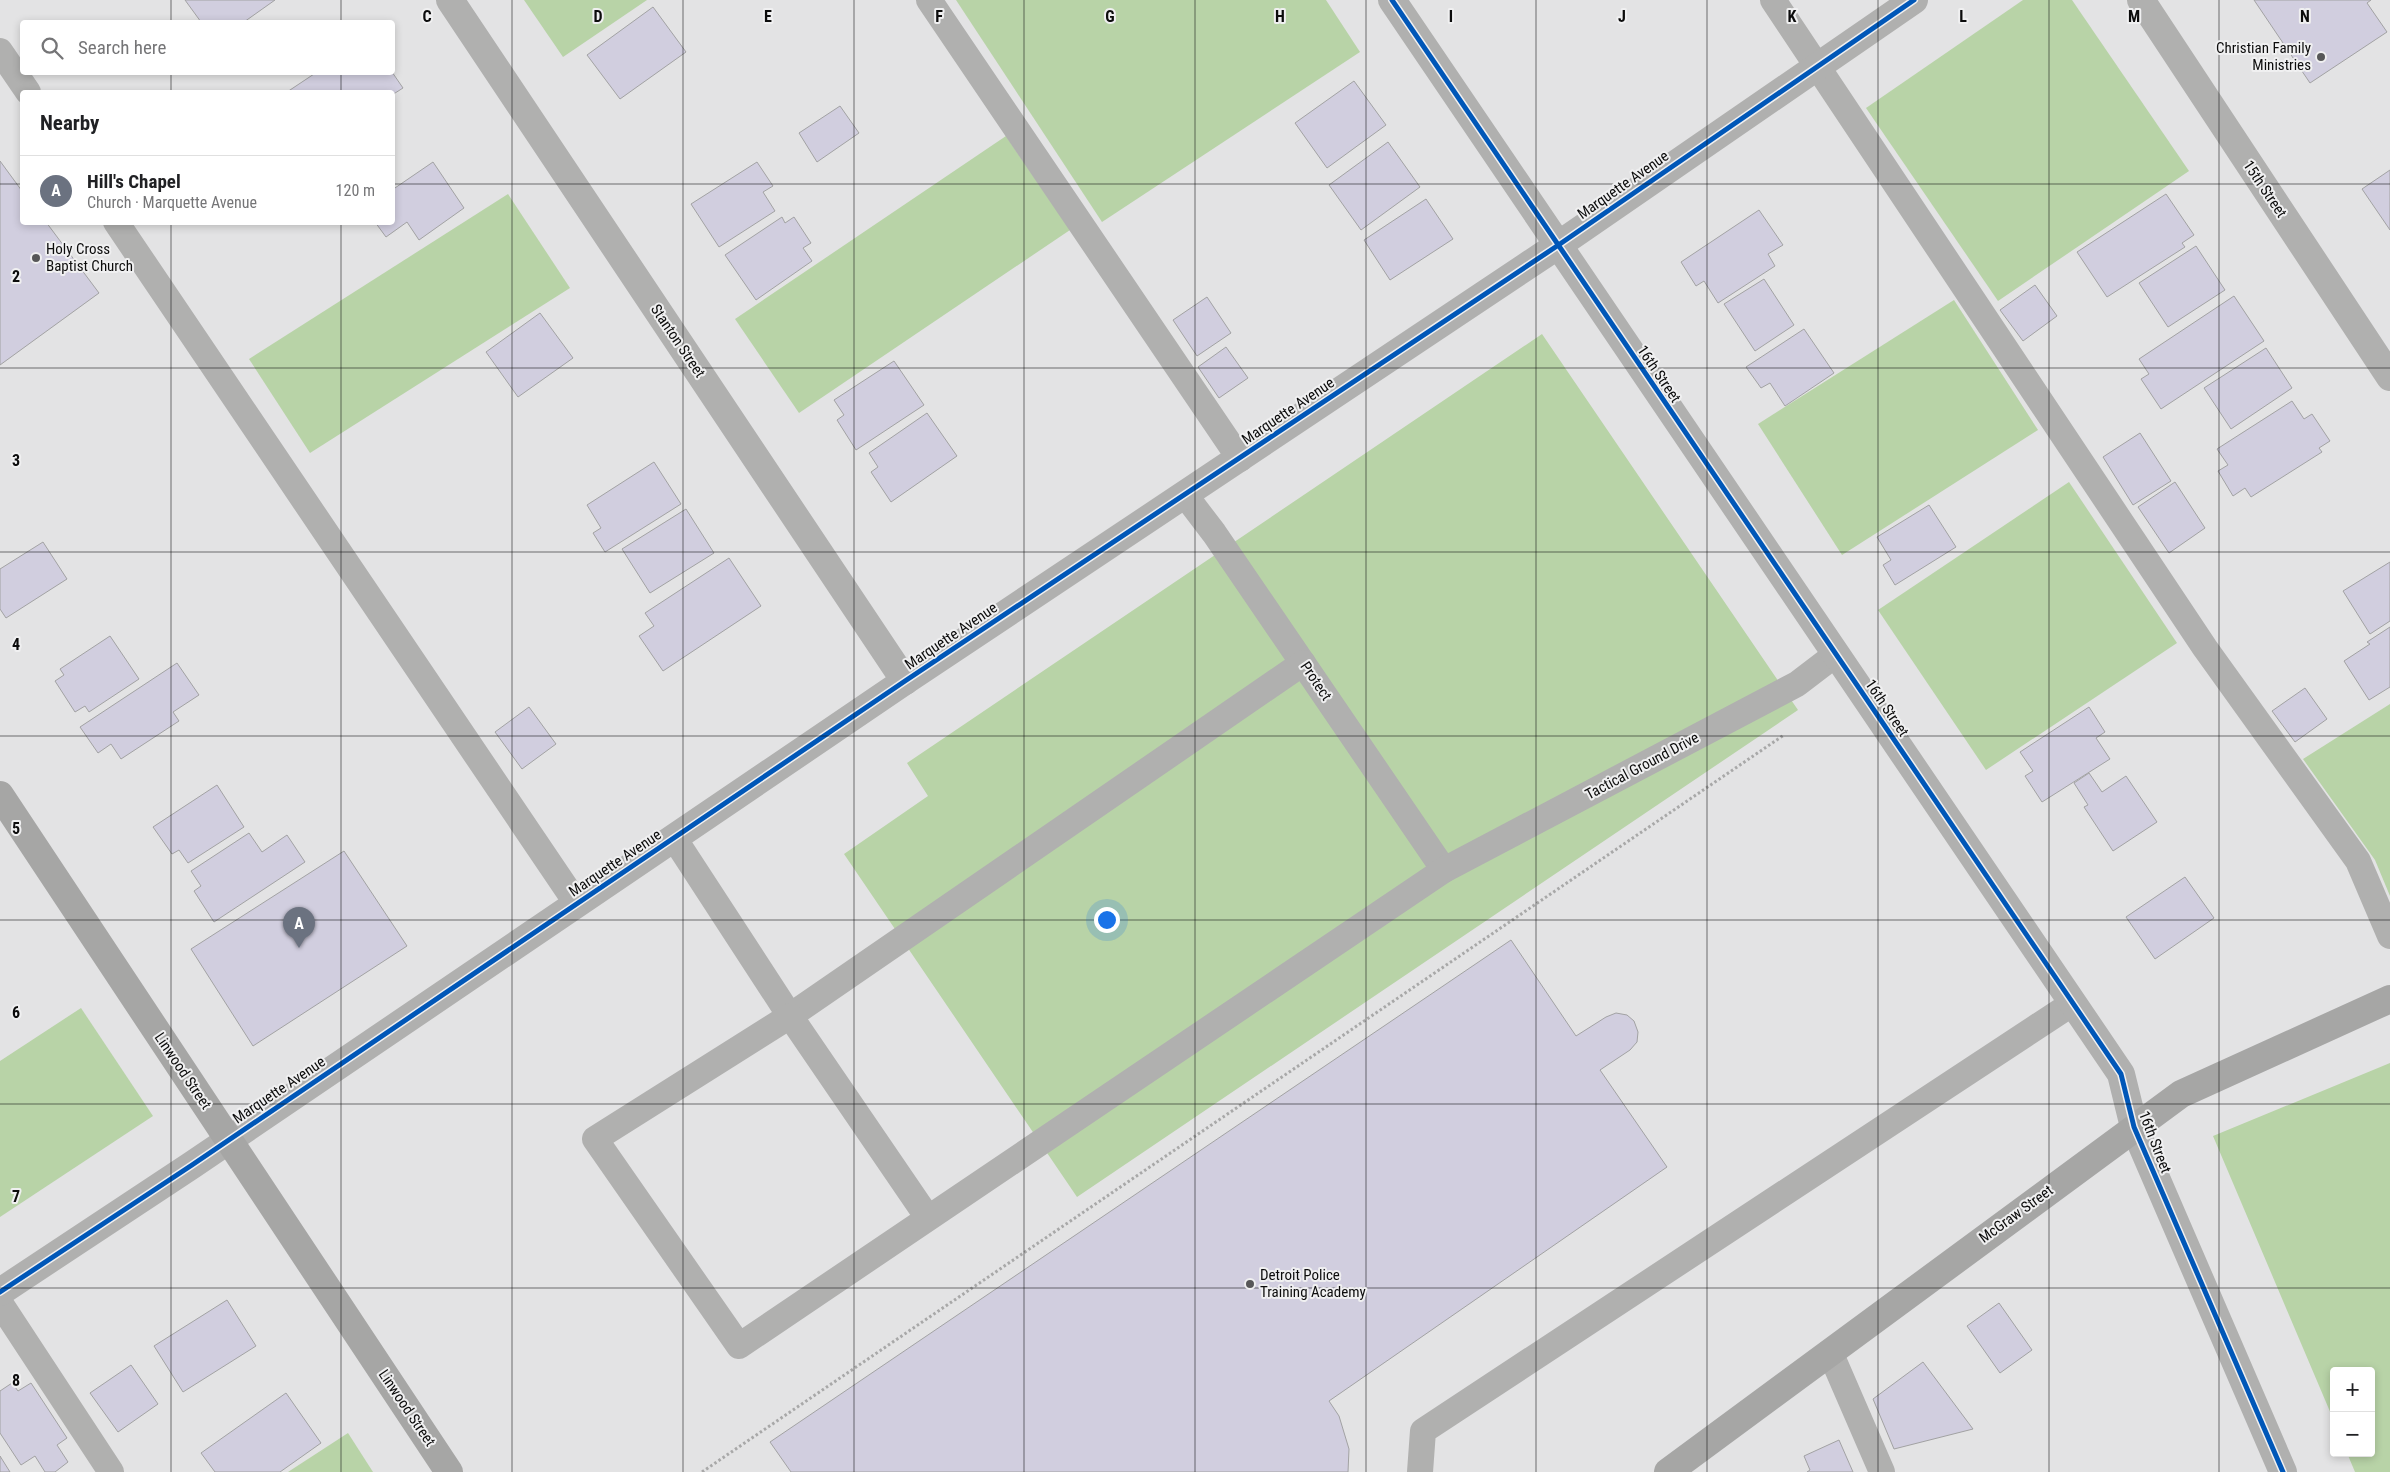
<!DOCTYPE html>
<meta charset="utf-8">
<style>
body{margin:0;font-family:"Roboto Condensed",sans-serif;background:#f6f6f6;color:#202124}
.controls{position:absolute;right:15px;bottom:15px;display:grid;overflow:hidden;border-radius:5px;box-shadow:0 2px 8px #0003}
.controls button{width:45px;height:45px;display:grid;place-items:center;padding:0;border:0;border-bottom:1px solid #e0e0e0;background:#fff;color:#202124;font:25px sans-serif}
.you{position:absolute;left:1106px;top:919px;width:18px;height:18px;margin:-12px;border:4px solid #fff;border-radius:50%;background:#1a73e8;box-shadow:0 0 0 8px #1a73e833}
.badge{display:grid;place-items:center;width:32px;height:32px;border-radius:50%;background:#2563eb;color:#fff;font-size:16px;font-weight:700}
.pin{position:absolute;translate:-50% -41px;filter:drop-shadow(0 1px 2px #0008)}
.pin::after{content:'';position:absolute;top:26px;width:18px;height:15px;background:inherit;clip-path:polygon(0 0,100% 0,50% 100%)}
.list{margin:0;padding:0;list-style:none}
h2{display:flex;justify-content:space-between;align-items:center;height:65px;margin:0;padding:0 20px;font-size:21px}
h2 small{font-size:16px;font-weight:400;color:#757577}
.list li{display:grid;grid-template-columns:32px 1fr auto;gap:15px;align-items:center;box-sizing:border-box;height:70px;padding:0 20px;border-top:1px solid #e0e0e0}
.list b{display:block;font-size:19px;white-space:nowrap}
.list p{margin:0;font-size:16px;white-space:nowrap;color:#757577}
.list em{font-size:16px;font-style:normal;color:#757577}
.icon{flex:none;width:28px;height:28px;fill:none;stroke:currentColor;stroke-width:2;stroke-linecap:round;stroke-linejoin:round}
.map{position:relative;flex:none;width:2390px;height:1472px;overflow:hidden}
.search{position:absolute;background:#fff;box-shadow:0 2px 8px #0003;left:20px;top:20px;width:375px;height:55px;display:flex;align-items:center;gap:12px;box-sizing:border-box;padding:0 18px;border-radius:5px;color:#757577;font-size:19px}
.panel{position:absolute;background:#fff;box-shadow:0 2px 8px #0003;left:20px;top:90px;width:375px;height:135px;border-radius:5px}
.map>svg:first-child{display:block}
.green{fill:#b8d3a7}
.building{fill:#d1cedf;stroke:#a2a2a3}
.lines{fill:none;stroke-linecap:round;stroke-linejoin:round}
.path{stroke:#a8a8a8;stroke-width:3;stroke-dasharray:2.5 2.5;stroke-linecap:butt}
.lane{stroke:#b0b0af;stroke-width:26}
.street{stroke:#b0b0af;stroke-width:28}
.secondary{stroke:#a6a6a5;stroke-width:28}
.cycleway-casing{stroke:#f0f0f1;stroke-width:8}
.cycleway{stroke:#0057b8;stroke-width:5}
.grid{fill:none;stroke:#0c0c0c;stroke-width:1;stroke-opacity:0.55}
.poi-dot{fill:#575758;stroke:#f0f0f1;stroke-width:2}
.labels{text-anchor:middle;stroke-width:4;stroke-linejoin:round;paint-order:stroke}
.poi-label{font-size:15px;fill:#0c0c0c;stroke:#f0f0f1;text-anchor:start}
.street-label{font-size:15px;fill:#0c0c0c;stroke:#f0f0f1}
.grid-label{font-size:16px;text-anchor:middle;font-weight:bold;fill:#0c0c0c;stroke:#f0f0f1;stroke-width:4;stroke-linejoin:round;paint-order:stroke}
</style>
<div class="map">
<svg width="2390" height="1472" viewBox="0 0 2390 1472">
<rect width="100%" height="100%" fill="#e3e3e4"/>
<g class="green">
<path d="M 524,0 L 647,0 L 563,57 Z"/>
<path d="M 956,0 L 1326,0 L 1360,52 L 1102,222 Z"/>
<path d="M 2023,0 L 2072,0 L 2189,171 L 1998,301 L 1866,108 Z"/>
<path d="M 1006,136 L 1070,230 L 799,413 L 735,319 Z"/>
<path d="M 508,194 L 570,288 L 310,453 L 249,359 Z"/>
<path d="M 1954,300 L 2038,430 L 1842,555 L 1758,424 Z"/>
<path d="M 1542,334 L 1798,710 L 1077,1197 L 844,854 L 928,796 L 907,763 Z"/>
<path d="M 2069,482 L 2177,643 L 1986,770 L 1878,610 Z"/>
<path d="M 2390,704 L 2390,896 L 2375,860 L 2303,759 Z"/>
<path d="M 81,1008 L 153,1116 L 0,1217 L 0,1061 Z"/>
<path d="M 2390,1063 L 2390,1472 L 2355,1472 L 2347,1453 L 2371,1453 L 2371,1371 L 2334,1371 L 2334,1421 L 2213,1136 Z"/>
<path d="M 348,1433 L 373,1472 L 288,1472 Z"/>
</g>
<g class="building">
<path d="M 185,0 L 275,0 L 244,22 L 201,22 Z"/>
<path d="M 2254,0 L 2371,0 L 2367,3 L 2387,32 L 2310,83 Z"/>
<path d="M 653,7 L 686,52 L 620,99 L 587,55 Z"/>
<path d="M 317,72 L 392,72 L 403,88 L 392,95 L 392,92 L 287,92 Z"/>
<path d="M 1354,81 L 1386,125 L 1327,168 L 1295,123 Z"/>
<path d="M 840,106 L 859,133 L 817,162 L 799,133 Z"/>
<path d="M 1388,142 L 1420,187 L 1361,230 L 1329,185 Z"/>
<path d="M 0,161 L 22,191 L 22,222 L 46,222 L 99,293 L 0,365 Z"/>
<path d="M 433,162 L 464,208 L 419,240 L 407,222 L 386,237 L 375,222 L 392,222 L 392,190 Z"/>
<path d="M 757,162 L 773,186 L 763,192 L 775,211 L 719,247 L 691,204 Z"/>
<path d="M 2390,170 L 2390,230 L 2362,189 Z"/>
<path d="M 2166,194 L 2194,235 L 2182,243 L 2185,247 L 2107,297 L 2077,252 Z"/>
<path d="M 1426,199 L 1453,239 L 1390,280 L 1364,240 Z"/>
<path d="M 1759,210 L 1783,245 L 1768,254 L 1775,266 L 1718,303 L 1704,281 L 1696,286 L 1681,262 Z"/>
<path d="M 782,217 L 785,223 L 794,217 L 811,243 L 803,248 L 812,261 L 756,300 L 725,255 Z"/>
<path d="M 2196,246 L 2225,290 L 2168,327 L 2139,283 Z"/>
<path d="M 1764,279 L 1794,325 L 1755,351 L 1724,304 Z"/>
<path d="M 2035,285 L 2057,316 L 2023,341 L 2000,310 Z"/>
<path d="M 2234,296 L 2264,341 L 2161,409 L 2141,379 L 2149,374 L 2139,359 Z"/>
<path d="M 1207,297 L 1231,333 L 1197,356 L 1173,320 Z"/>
<path d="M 540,313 L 573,358 L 518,397 L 486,352 Z"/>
<path d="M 1804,329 L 1834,373 L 1785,406 L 1770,383 L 1761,388 L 1746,367 Z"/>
<path d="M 1226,347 L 1248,378 L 1219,398 L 1198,367 Z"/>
<path d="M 2266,348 L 2292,388 L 2231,429 L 2204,388 Z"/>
<path d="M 894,361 L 924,405 L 856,450 L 837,420 L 844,415 L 834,400 Z"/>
<path d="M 2292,401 L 2304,419 L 2312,414 L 2330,441 L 2319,448 L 2322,452 L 2251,497 L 2245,488 L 2233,496 L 2218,471 L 2228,465 L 2217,449 Z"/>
<path d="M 927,413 L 957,456 L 891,502 L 871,472 L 878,467 L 869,453 Z"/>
<path d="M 2140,433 L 2171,481 L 2133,505 L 2103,457 Z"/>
<path d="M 654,462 L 681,504 L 605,552 L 593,533 L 601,528 L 587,505 Z"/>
<path d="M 2175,482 L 2205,528 L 2169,553 L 2138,507 Z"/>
<path d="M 1929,505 L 1956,547 L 1895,585 L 1883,565 L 1891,560 L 1877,537 Z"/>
<path d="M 686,509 L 714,553 L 650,593 L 622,549 Z"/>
<path d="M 43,542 L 67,579 L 6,618 L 0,609 L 0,569 Z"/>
<path d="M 729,558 L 761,606 L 663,671 L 639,636 L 654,626 L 645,613 Z"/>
<path d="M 2390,562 L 2390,621 L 2370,634 L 2343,591 Z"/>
<path d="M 2390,627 L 2390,687 L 2369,700 L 2344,661 L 2370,644 L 2367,642 Z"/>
<path d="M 110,636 L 139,679 L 89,712 L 85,706 L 75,712 L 55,681 L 64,675 L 60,669 Z"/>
<path d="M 177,663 L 199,695 L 173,712 L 179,721 L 121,759 L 111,744 L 98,753 L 80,727 Z"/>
<path d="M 2305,688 L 2327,719 L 2295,742 L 2272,711 Z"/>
<path d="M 529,707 L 556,744 L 522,769 L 495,732 Z"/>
<path d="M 2089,707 L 2105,732 L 2096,738 L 2110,759 L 2042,802 L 2025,776 L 2033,771 L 2020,752 Z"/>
<path d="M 2089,773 L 2102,792 L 2126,776 L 2157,822 L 2113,851 L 2084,807 L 2088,805 L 2074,783 Z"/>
<path d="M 217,785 L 244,827 L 188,863 L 179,850 L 172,854 L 153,827 Z"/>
<path d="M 249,833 L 262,852 L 287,835 L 305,862 L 214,922 L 194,891 L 201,886 L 191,871 Z"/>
<path d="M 344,851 L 407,946 L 253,1046 L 191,949 Z"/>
<path d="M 2185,877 L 2214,918 L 2155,959 L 2126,917 Z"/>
<path d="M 1511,940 L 1576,1036 L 1606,1017 L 1616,1013 L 1627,1015 L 1634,1021 L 1638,1032 L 1637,1042 L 1630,1050 L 1600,1070 L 1667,1167 L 1329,1401 L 1339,1416 L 1349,1449 L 1348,1472 L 791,1472 L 770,1442 Z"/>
<path d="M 227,1300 L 256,1346 L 183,1392 L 154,1346 Z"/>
<path d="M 1999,1303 L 2032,1350 L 2000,1373 L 1967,1326 Z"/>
<path d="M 1923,1362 L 1973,1429 L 1894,1449 L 1873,1399 Z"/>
<path d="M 131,1365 L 158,1404 L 118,1432 L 90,1393 Z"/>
<path d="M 12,1383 L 18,1391 L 31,1383 L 67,1438 L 57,1445 L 68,1462 L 55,1472 L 45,1472 L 35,1456 L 21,1465 L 0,1433 L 0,1391 Z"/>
<path d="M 286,1393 L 321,1443 L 280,1472 L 215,1472 L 201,1453 Z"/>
<path d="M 1839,1440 L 1853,1472 L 1807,1472 L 1810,1470 L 1804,1456 Z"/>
<path d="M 0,1456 L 10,1472 L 0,1472 Z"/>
</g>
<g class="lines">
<path class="path" d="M 702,1472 L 1784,735"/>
<g class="lane">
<path d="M 929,0 L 1240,459"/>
<path d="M 1773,0 L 2205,648 L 2358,861 L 2390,936"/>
<path d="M 0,51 L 28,92"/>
<path d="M 116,222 L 577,904"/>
<path d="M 1185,495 L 1214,533 L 1444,870"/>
<path d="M 674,838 L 790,1016 L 1303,663"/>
<path d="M 928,1218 L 790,1016 L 595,1139 L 739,1346 L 1444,870 L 1797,684 L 1835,655"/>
<path d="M 0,1303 L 111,1472"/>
<path d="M 1830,1352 L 1882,1472"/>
<path d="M 1420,1472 L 1423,1431 L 2073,1003"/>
</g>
<g class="street">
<path d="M 450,0 L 905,681"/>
<path d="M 1392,0 L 2121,1074 L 2134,1127 L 2283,1472"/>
<path d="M 2141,0 L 2390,377"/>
<path d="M 0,1292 L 192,1165 L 905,681 L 1557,246 L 1914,0"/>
</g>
<g class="secondary">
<path d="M 0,795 L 449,1472"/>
<path d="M 1668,1472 L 2181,1094 L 2390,999"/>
</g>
<g class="cycleway-casing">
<g id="cycleway">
<path d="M 1392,0 L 2121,1074 L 2134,1127 L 2283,1472"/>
<path d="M 0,1292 L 192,1165 L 905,681 L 1557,246 L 1914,0"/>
</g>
</g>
<use href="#cycleway" class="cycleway"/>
</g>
<path class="grid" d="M 171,0 L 171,22M 341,0 L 341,22M 512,0 L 512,1472M 683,0 L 683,1472M 854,0 L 854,1472M 1024,0 L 1024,1472M 1195,0 L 1195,1472M 1366,0 L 1366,1472M 1536,0 L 1536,1472M 1707,0 L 1707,1472M 1878,0 L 1878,1472M 2049,0 L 2049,1472M 2219,0 L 2219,1472M 171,72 L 171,92M 341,72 L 341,92M 0,184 L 22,184M 392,184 L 2390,184M 171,222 L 171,1472M 341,222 L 341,1472M 0,368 L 2390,368M 0,552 L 2390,552M 0,736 L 2390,736M 0,920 L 2390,920M 0,1104 L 2390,1104M 0,1288 L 2390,1288"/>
<g class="poi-dot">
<circle cx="2321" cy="57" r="5"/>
<circle cx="36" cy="258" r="5"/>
<circle cx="1250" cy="1284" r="5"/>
</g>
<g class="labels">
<g class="poi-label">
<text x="2311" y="53" text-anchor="end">Christian Family<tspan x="2311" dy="17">Ministries</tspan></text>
<text x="46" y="254">Holy Cross<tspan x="46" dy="17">Baptist Church</tspan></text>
<text x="1260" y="1280">Detroit Police<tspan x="1260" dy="17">Training Academy</tspan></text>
</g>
<g class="street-label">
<text transform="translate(1623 185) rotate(-35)" y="5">Marquette Avenue</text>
<text transform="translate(2265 189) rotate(56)" y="5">15th Street</text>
<text transform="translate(678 341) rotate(56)" y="5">Stanton Street</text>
<text transform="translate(1659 374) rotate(56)" y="5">16th Street</text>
<text transform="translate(1288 411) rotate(-34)" y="5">Marquette Avenue</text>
<text transform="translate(951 636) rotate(-34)" y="5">Marquette Avenue</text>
<text transform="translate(1316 681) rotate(56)" y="5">Protect</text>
<text transform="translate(1887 708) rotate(56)" y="5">16th Street</text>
<text transform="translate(1642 766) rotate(-28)" y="5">Tactical Ground Drive</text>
<text transform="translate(615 863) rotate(-34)" y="5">Marquette Avenue</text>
<text transform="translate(183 1071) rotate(56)" y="5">Linwood Street</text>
<text transform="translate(279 1090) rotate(-34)" y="5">Marquette Avenue</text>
<text transform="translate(2155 1142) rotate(69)" y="5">16th Street</text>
<text transform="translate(2016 1214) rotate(-36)" y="5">McGraw Street</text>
<text transform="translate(407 1408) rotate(56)" y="5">Linwood Street</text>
</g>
</g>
<g class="grid-label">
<text x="427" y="22">C</text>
<text x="598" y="22">D</text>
<text x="768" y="22">E</text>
<text x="939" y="22">F</text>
<text x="1110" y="22">G</text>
<text x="1280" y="22">H</text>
<text x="1451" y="22">I</text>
<text x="1622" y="22">J</text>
<text x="1792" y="22">K</text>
<text x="1963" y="22">L</text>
<text x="2134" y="22">M</text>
<text x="2305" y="22">N</text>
<text x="16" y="282">2</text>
<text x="16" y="466">3</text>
<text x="16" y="650">4</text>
<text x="16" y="834">5</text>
<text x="16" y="1018">6</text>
<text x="16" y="1202">7</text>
<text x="16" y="1386">8</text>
</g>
</svg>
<div class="controls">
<button>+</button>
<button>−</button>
</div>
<div class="you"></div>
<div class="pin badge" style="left:299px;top:948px;background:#6b7280">A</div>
<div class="search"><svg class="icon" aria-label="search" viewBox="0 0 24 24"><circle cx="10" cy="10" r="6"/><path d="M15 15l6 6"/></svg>Search here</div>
<section class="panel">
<h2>Nearby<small></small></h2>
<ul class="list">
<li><span class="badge" style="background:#6b7280">A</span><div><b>Hill's Chapel</b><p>Church · Marquette Avenue</p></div><em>120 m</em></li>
</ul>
</section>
</div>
